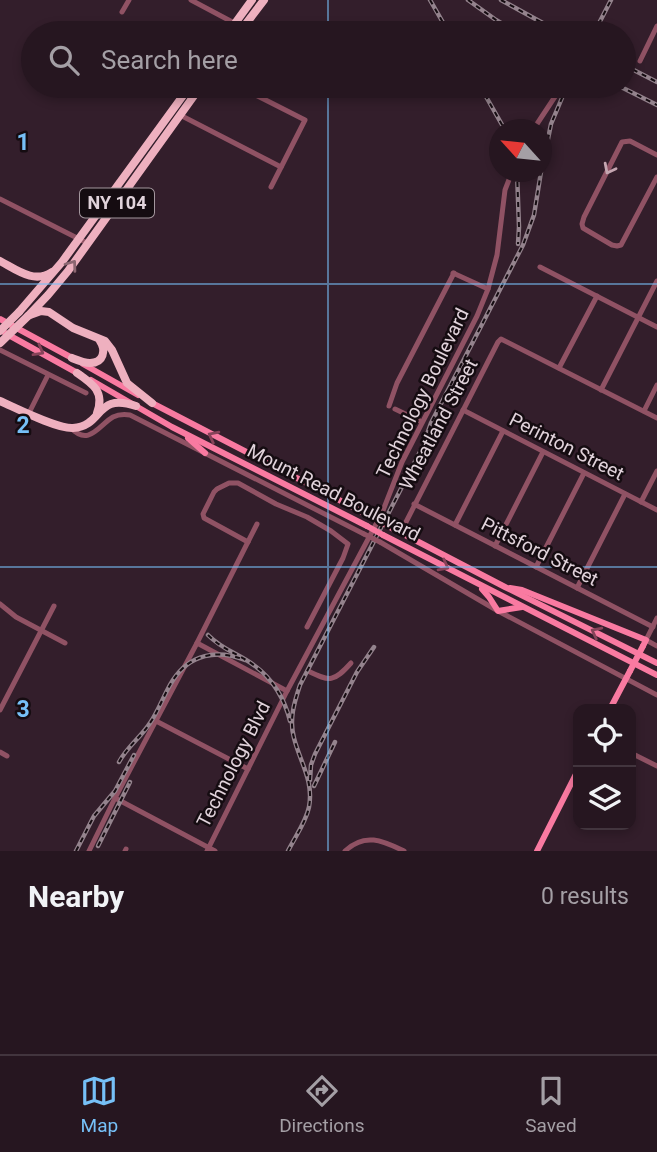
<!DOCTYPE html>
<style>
body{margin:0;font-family:Roboto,sans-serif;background:#2e1f29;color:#f1f3f6}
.controls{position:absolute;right:21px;bottom:21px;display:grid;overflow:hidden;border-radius:14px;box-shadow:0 4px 10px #0003}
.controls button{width:63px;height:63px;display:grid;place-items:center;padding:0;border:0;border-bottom:2px solid #42353e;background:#261620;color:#f1f3f6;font:35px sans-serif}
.compass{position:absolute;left:489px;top:119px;width:63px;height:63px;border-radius:50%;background:#261620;box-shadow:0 4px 10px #0003;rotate:297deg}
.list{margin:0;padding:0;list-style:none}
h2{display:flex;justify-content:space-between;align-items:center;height:91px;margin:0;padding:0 28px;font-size:30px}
h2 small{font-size:23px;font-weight:400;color:#a49fa5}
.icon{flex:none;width:38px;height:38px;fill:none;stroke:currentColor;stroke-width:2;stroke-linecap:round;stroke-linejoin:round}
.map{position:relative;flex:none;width:657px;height:851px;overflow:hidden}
.search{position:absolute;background:#261620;box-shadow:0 4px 10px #0003;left:21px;right:21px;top:21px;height:77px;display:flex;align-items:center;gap:18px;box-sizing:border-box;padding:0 24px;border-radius:38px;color:#a49fa5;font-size:26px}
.sheet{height:203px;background:#261620}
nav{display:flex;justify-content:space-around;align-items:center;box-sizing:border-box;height:98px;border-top:2px solid #42353e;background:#261620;font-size:19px;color:#a49fa5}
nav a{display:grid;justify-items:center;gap:4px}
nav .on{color:#76c0f7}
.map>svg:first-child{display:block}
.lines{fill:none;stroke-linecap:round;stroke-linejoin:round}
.minor{stroke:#905264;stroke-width:5}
.major{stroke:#f97aa1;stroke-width:6}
.highway{stroke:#eeb0bf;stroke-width:8}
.rail-casing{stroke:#94838d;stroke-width:4.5}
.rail{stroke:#150c11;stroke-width:2;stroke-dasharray:5;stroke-linecap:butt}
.minor-bridge{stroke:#905264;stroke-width:5}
.major-bridge{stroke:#f97aa1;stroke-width:6}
.highway-bridge{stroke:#eeb0bf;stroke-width:8}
.oneway{stroke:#c5a6b1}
.oneway2{stroke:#8c6671}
.oneway3{stroke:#874359}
.grid{fill:none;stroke:#76c0f7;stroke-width:2;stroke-opacity:0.55}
.labels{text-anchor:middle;stroke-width:5;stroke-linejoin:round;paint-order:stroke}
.shield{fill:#150c11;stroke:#a4979e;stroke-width:2}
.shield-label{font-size:18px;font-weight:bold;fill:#e1d3db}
.street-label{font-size:19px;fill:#e1d3db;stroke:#150c11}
.grid-label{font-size:23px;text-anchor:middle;font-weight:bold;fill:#76c0f7;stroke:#150c11;stroke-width:5;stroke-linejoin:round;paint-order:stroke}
</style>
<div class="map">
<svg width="657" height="851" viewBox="0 0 657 851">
<rect width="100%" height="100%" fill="#331e2b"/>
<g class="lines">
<g class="minor">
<path d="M 191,0 L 238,25"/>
<path d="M 122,12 L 129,0"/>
<path d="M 640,61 L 657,26"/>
<path d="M 238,86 L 305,120 L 271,187"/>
<path d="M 180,115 L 281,167"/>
<path d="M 533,130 L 562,86"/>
<path d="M 657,155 L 630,141 L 622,142 L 584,217 L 582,224 L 583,228 L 612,245 L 617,246 L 621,245 L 657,177"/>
<path d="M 0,199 L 87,243"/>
<path d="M 540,267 L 657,327"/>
<path d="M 453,273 L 488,289"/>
<path d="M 0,350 L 86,393"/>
<path d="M 559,368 L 597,296"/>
<path d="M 601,390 L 657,281"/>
<path d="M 389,406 L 397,383 L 454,273"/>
<path d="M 395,409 L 422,422"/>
<path d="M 463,410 L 657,510"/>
<path d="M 644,411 L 657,385"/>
<path d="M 29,413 L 48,375"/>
<path d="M 71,428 C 89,447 99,425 113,417 C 119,414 124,414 130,415 L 364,534"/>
<path d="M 641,502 L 657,471"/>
<path d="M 414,504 L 653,627"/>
<path d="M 405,524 L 498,342 L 501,339 L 657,418"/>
<path d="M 455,525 L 503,431"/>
<path d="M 248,542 L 204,518 L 203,514 L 214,492 L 217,489 L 229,483 L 238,483 L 276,504 L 307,517 L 331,531 L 348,544 L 343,558 L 307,627"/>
<path d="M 380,542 L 498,611 L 657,695"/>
<path d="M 495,546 L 543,452"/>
<path d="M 536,567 L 584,473"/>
<path d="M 577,588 L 625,494"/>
<path d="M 0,604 L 16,617 L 65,643"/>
<path d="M 657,618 L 646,640 L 657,646"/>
<path d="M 197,643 L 287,691"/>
<path d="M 308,671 C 330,682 334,682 351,663"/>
<path d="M 0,710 L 54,606"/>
<path d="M 156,721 L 248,769"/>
<path d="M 0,752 L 7,756"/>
<path d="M 631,753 L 657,766"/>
<path d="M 89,851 L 115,798"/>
<path d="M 125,851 L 126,849"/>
<path d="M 207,851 L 287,691 L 382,513 L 402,462 L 477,316 L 488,289 L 497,255 L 505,190 L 512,172"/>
<path d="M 215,851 L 115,798 L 197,643 L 257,524"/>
<path d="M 345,851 C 365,832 383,841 404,851"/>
</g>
<g class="major">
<path d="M 0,319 L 74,359"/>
<path d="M 5,333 L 81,375"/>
<path d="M 83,364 L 138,395"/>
<path d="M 91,380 L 172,427 L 367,526"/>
<path d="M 150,402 L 372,517"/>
<path d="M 188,438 L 205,453"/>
<path d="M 388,526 L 505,587 L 657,663"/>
<path d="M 383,535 L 657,675"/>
<path d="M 510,588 L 522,590 L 641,638 L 646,640 L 643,646"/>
<path d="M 482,589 L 489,597 L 498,611 L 522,607"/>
<path d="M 610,709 L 630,671"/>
<path d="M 537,851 L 578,770"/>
</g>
<g class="highway">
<path d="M 228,33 L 252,0"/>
<path d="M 239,33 L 264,0"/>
<path d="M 0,261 C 17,270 34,284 52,272"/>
<path d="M 19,312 L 62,262 L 190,86"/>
<path d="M 30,315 L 41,311 L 49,312 L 73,328 L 105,341 L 112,350 L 127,383 L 152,403"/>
<path d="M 28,316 L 48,295 L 68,271 L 201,86"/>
<path d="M 72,358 C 77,360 84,363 90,363 C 104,363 106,350 100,341"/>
<path d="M 77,373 C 93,384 105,392 97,413"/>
<path d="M 0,401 C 16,408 57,429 73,428 C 104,426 95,392 136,406"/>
</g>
<g class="rail-casing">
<g id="rail">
<path d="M 430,0 L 449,33"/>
<path d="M 468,0 L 496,20 L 518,33"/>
<path d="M 501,0 L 561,33"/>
<path d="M 594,33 L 611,0"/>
<path d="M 624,65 L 657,82"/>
<path d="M 480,86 L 505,130"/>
<path d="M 619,86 L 657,105"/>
<path d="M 542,169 L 551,124 L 567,86"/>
<path d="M 517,172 L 519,227 L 518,244"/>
<path d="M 208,635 C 224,651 238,653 255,666 C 273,679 285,700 290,721"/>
<path d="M 119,762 C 127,747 141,737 150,723 C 159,710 164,694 173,680 C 190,654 217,649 245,660"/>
<path d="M 310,780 L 311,765 L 315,754 L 357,672 L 374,647"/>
<path d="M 314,786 L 335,742"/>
<path d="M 98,846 L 130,782"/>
<path d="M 76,851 L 94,816 L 115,791 L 134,755"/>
<path d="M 288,851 C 295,837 306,822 309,807 C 314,781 300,762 294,738 C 289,720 294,703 300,685 L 423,446 L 431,423 L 523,245 L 534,215 L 541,172"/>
</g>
</g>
<use href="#rail" class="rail"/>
<path class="minor-bridge" d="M 364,534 L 380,542"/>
<g class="major-bridge">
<path d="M 372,517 L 388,526"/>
<path d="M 367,526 L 383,535"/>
<path d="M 630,671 L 643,646"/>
</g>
<g class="highway-bridge">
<path d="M 0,331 L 19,312"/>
<path d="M 0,343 L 28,316"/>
</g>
</g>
<defs><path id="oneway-chevron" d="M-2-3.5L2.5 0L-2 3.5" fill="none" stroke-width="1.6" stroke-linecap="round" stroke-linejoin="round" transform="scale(1.75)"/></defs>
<use class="oneway" href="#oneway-chevron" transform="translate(609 169) rotate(117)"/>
<use class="oneway2" href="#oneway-chevron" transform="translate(72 265) rotate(-54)"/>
<g class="oneway3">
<use href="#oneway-chevron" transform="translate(39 351) rotate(29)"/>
<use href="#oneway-chevron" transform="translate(213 436) rotate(-153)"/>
<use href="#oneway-chevron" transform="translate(444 566) rotate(28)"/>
<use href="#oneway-chevron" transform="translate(596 632) rotate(-153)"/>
</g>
<path class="grid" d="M 328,0 L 328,33M 328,86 L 328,851M 0,284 L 657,284M 0,567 L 657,567"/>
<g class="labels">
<rect class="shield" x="80" y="188.5" width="74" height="29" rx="5"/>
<g class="shield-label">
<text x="117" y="209">NY 104</text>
</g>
<g class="street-label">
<text transform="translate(422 393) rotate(-64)" y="7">Technology Boulevard</text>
<text transform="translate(438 424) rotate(-62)" y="7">Wheatland Street</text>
<text transform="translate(567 446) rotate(27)" y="7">Perinton Street</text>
<text transform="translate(334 492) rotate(27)" y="7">Mount Read Boulevard</text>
<text transform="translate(540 551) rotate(27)" y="7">Pittsford Street</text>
<text transform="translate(233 764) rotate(-63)" y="7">Technology Blvd</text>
</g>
</g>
<g class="grid-label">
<text x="23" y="150">1</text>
<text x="23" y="433">2</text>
<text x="23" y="717">3</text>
</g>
</svg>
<div class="controls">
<button><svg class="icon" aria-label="locate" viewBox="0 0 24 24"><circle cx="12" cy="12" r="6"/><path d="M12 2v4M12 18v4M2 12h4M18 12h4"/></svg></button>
<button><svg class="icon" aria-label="layers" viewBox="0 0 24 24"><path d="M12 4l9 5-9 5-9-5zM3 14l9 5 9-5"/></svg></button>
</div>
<svg class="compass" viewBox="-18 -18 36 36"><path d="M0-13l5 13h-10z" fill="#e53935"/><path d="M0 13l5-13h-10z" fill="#a49fa5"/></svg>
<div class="search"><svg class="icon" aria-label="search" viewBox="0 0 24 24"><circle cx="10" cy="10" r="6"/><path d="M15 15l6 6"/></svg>Search here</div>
</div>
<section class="sheet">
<h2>Nearby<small>0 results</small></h2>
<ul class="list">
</ul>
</section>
<nav>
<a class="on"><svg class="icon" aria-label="map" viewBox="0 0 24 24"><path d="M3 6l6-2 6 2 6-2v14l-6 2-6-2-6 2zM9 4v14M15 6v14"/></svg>Map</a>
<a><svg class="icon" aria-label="directions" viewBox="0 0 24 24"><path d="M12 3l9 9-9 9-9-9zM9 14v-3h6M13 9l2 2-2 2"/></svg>Directions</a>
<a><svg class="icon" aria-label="saved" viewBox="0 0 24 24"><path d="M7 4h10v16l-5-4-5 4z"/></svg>Saved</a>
</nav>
